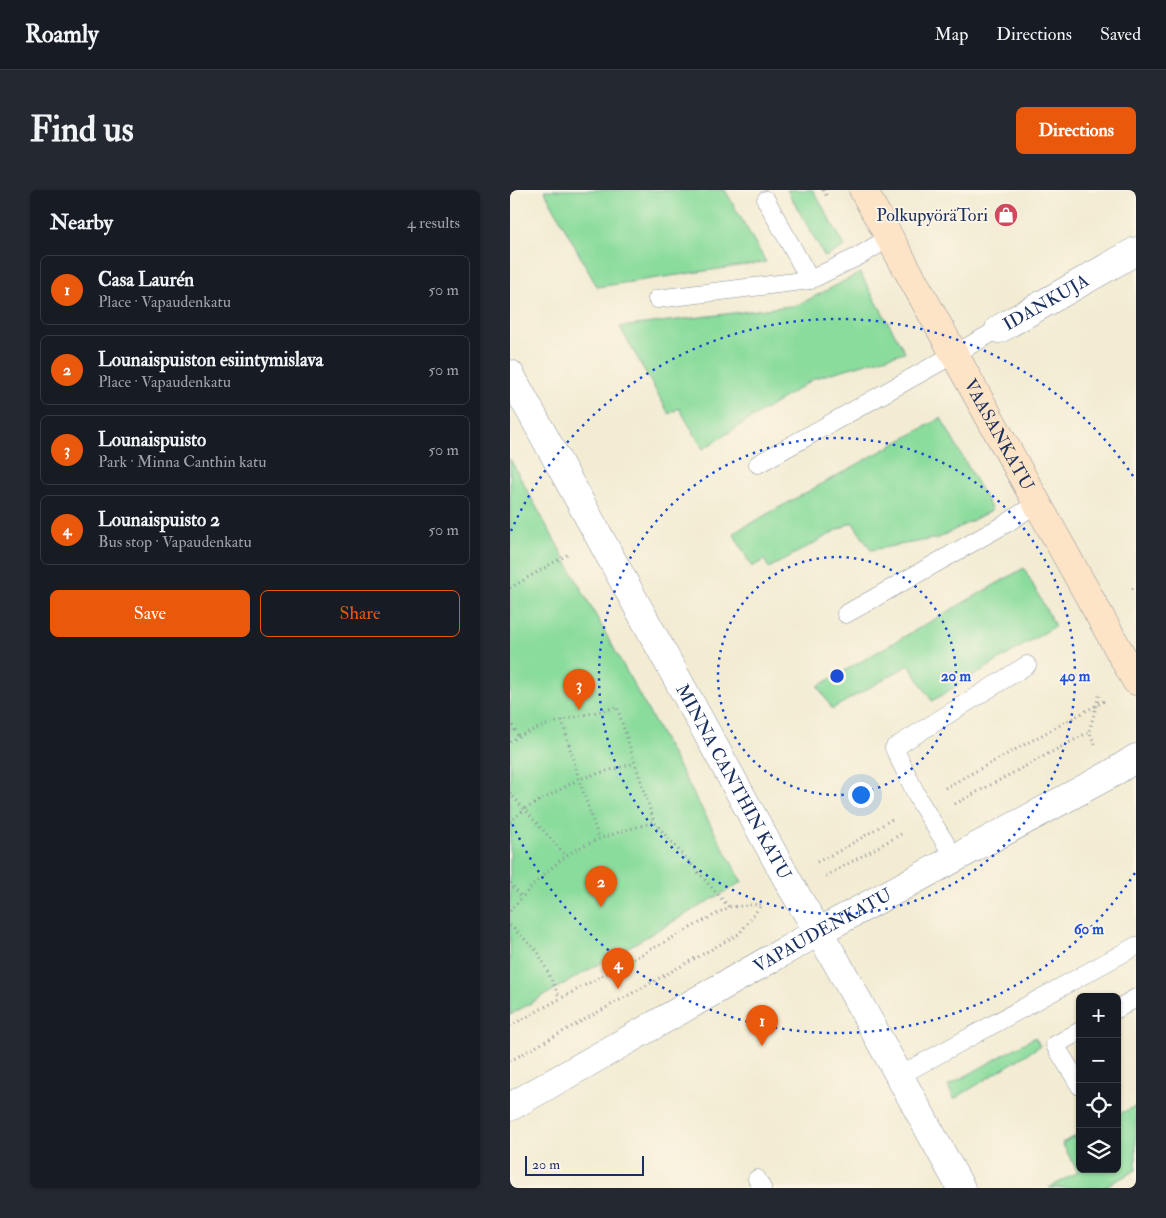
<!DOCTYPE html>
<meta charset="utf-8">
<style>
body{margin:0;font-family:"IM FELL Double Pica",serif;background:#242831;color:#f1f3f6}
.controls{position:absolute;right:15px;bottom:15px;display:grid;overflow:hidden;border-radius:8px;box-shadow:0 1px 4px #0004}
.controls button{width:45px;height:45px;display:grid;place-items:center;padding:0;border:0;border-bottom:1px solid #363941;background:#171b24;color:#f1f3f6;font:25px sans-serif}
.scale{position:absolute;left:15px;bottom:12px;width:119px;box-sizing:border-box;padding-left:5px;border:2px solid #1b2f5e;border-top:0;font-size:14px;line-height:18px;white-space:nowrap;color:#1b2f5e;-webkit-text-stroke:4px #fcf5e5;paint-order:stroke}
.you{position:absolute;left:350px;top:604px;width:18px;height:18px;margin:-12px;border:4px solid #fff;border-radius:50%;background:#1a73e8;box-shadow:0 0 0 8px #1a73e833}
.badge{display:grid;place-items:center;width:32px;height:32px;border-radius:50%;background:#ea580c;color:#fff;font-size:16px;font-weight:700}
.pin{position:absolute;translate:-50% -41px;filter:drop-shadow(0 1px 2px #0008)}
.pin::after{content:'';position:absolute;top:26px;width:18px;height:15px;background:inherit;clip-path:polygon(0 0,100% 0,50% 100%)}
.list{margin:0;padding:0;list-style:none}
h2{display:flex;justify-content:space-between;align-items:center;height:65px;margin:0;padding:0 20px;font-size:21px}
h2 small{font-size:16px;font-weight:400;color:#9ea1a6}
.list li{display:grid;grid-template-columns:32px 1fr auto;gap:15px;align-items:center;box-sizing:border-box;height:70px;margin:0 10px 10px;padding:0 10px;border:1px solid #363941;border-radius:8px}
.list b{display:block;font-size:19px;white-space:nowrap}
.list p{margin:0;font-size:16px;white-space:nowrap;color:#9ea1a6}
.list em{font-size:16px;font-style:normal;color:#9ea1a6}
.actions{display:flex;gap:10px;padding:15px 20px}
.actions a{flex:1;padding:11px 0;border:1px solid #ea580c;border-radius:8px;text-align:center;font-size:18px;color:#ea580c}
.actions .main{background:#ea580c;color:#fff}
.icon{flex:none;width:28px;height:28px;fill:none;stroke:currentColor;stroke-width:2;stroke-linecap:round;stroke-linejoin:round}
.map{position:relative;flex:none;width:626px;height:998px;overflow:hidden;border-radius:8px}
header{display:flex;align-items:center;gap:30px;box-sizing:border-box;height:70px;padding:0 25px;background:#171b24;border-bottom:1px solid #363941}
header strong{font-size:24px}
nav{display:flex;gap:28px;margin-inline-start:auto;font-size:18px}
.intro{display:flex;align-items:center;justify-content:space-between;box-sizing:border-box;height:120px;padding:0 30px}
h1{margin:0;font-size:35px}
.button{padding:12px 22px;border-radius:8px;background:#ea580c;color:#fff;font-size:18px;font-weight:700}
main{display:flex;gap:30px;padding:0 30px}
aside{flex:1;background:#171b24;border-radius:8px;box-shadow:0 1px 4px #0004}
.map>svg:first-child{display:block}
.green{fill:#8adc9c;stroke:#52867d}
.lines{fill:none;stroke-linecap:round;stroke-linejoin:round}
.lane-casing{stroke:#878e98;stroke-width:19}
.street-casing{stroke:#878e98;stroke-width:29}
.secondary-casing{stroke:#878e98;stroke-width:29}
.path{stroke:#878e98;stroke-width:3;stroke-dasharray:1 4;stroke-linecap:butt}
.lane{stroke:#fff;stroke-width:18}
.street{stroke:#fff;stroke-width:28}
.secondary{stroke:#fee4c6;stroke-width:28}
.ring{fill:none;stroke:#1d4ed8;stroke-width:2.5;stroke-dasharray:2.5 5}
.labels{text-anchor:middle;stroke-width:4;stroke-linejoin:round;paint-order:stroke}
.poi-label{font-size:18px;fill:#1b2f5e;stroke:#fcf5e5;text-anchor:end}
.street-label{font-size:18px;fill:#1b2f5e;stroke:#fcf5e5}
.centre{fill:#1d4ed8;stroke:#fcf5e5;stroke-width:2.5}
.ring-label{font-size:15px;text-anchor:middle;font-weight:bold;fill:#1d4ed8;stroke:#fcf5e5;stroke-width:4;stroke-linejoin:round;paint-order:stroke}
</style>
<header>
<strong>Roamly</strong>
<nav><a>Map</a><a>Directions</a><a>Saved</a></nav>
</header>
<div class="intro"><h1>Find us</h1><a class="button">Directions</a></div>
<main>
<aside>
<h2>Nearby<small>4 results</small></h2>
<ul class="list">
<li><span class="badge">1</span><div><b>Casa Laurén</b><p>Place · Vapaudenkatu</p></div><em>50 m</em></li>
<li><span class="badge">2</span><div><b>Lounaispuiston esiintymislava</b><p>Place · Vapaudenkatu</p></div><em>50 m</em></li>
<li><span class="badge">3</span><div><b>Lounaispuisto</b><p>Park · Minna Canthin katu</p></div><em>50 m</em></li>
<li><span class="badge">4</span><div><b>Lounaispuisto 2</b><p>Bus stop · Vapaudenkatu</p></div><em>50 m</em></li>
</ul>
<div class="actions"><a class="main">Save</a><a>Share</a></div>
</aside>
<div class="map">
<svg width="626" height="998" viewBox="0 0 626 998">
<rect width="100%" height="100%" fill="#fcf5e5"/>
<filter id="ink" filterUnits="userSpaceOnUse"><feTurbulence type="fractalNoise" baseFrequency=".02" numOctaves="2"/><feDisplacementMap in="SourceGraphic" scale="10" xChannelSelector="R" yChannelSelector="G"/><feConvolveMatrix kernelMatrix="1 2 1 2 8 2 1 2 1" color-interpolation-filters="sRGB"/></filter>
<filter id="wash" filterUnits="userSpaceOnUse"><feTurbulence type="fractalNoise" baseFrequency=".0096" numOctaves="4" result="noise"/><feDisplacementMap in="SourceGraphic" scale="20" xChannelSelector="R" yChannelSelector="G"/><feGaussianBlur stdDeviation="1.12" result="paint"/><feColorMatrix in="noise" values="0 0 0 0 0 0 0 0 0 0 0 0 0 0 0 0 0 1.4 0 .05"/><feComposite in="paint" operator="in"/></filter>
<g filter="url(#wash)">
<rect width="100%" height="100%" fill="#f3ecd3"/>
<g class="green">
<path d="M 34,0 L 215,0 L 256,72 L 87,97 Z"/>
<path d="M 277,0 L 303,0 L 335,56 L 315,67 Z"/>
<path d="M 350,83 L 395,162 L 305,188 L 193,259 L 169,218 L 159,224 L 110,137 L 288,115 Z"/>
<path d="M 431,228 L 482,320 L 429,348 L 361,360 L 342,332 L 259,378 L 254,370 L 242,377 L 223,343 Z"/>
<path d="M 0,269 L 232,692 L 0,825 Z"/>
<path d="M 514,378 L 545,436 L 422,511 L 399,475 L 322,519 L 308,496 Z"/>
<path d="M 525,847 L 530,856 L 444,909 L 438,896 Z"/>
<path d="M 626,916 L 626,980 L 593,998 L 539,998 L 568,982 L 552,953 L 570,944 L 570,979 L 607,979 L 607,925 Z"/>
</g>
</g>
<g filter="url(#ink)">
<g class="lines">
<g class="lane-casing">
<g id="lane">
<path d="M 256,10 L 300,90 L 349,66 L 379,48"/>
<path d="M 147,109 L 300,90"/>
<path d="M 248,274 L 489,139"/>
<path d="M 336,424 L 497,333 L 527,313"/>
<path d="M 444,667 L 410,612 L 384,558 L 517,475"/>
<path d="M 607,819 L 626,808"/>
<path d="M 570,841 L 545,855 L 570,896"/>
<path d="M 389,886 L 626,756"/>
<path d="M 247,989 L 252,998"/>
</g>
</g>
<g class="street-casing">
<g id="street">
<path id="s1" d="M 489,139 L 626,61"/>
<path id="s2" d="M 0,184 L 282,698 L 326,771 L 451,998"/>
<path id="s3" d="M 0,917 L 308,742 L 601,584 L 626,568"/>
</g>
</g>
<g class="secondary-casing">
<g id="secondary">
<path id="s4" d="M 353,0 L 626,491"/>
</g>
</g>
<g class="path">
<path d="M 313,0 L 318,8"/>
<path d="M 0,398 L 60,363"/>
<path d="M 622,399 L 626,397"/>
<path d="M 52,530 L 69,589 L 89,649"/>
<path d="M 0,531 L 8,546"/>
<path d="M 0,552 C 25,534 76,525 107,517 L 144,632"/>
<path d="M 585,554 L 579,542 L 590,502"/>
<path d="M 435,598 L 596,510"/>
<path d="M 0,603 L 56,666"/>
<path d="M 445,614 L 579,542"/>
<path d="M 0,632 L 15,619 L 69,589 L 125,573"/>
<path d="M 307,672 L 333,659 L 384,628"/>
<path d="M 316,686 L 393,643"/>
<path d="M 0,693 L 12,707"/>
<path d="M 0,721 C 16,702 35,682 55,667 C 76,650 117,640 144,632 L 219,717"/>
<path d="M 0,735 L 28,762 L 50,808"/>
<path d="M 0,836 L 219,717 L 252,714"/>
<path d="M 0,871 L 229,744 L 252,714"/>
</g>
<use href="#lane" class="lane"/>
<use href="#street" class="street"/>
<use href="#secondary" class="secondary"/>
</g>
</g>
<g class="ring">
<circle cx="327" cy="486" r="119"/>
<circle cx="327" cy="486" r="238"/>
<path d="M625 683A357 357 0 0 1 1 631M1 341A357 357 0 0 1 625 289"/>
</g>
<defs>
<g id="shop-disc" transform="scale(1.25)"><circle r="9.5" fill="#d1495b" stroke="#fcf5e5"/><path d="M-5-2.5h2.3a2.7 3.5 0 0 1 5.4 0H5L5.5 6h-11ZM-1.5-2.5h3a1.5 2.3 0 0 0-3 0Z" fill="#fff"/></g>
</defs>
<g fill-rule="evenodd">
<use href="#shop-disc" x="496" y="25"/>
</g>
<g class="labels">
<g class="poi-label">
<text x="478" y="31">PolkupyöräTori</text>
</g>
<g class="street-label">
<text dy="6" stroke="none"><textPath href="#s1" startOffset="54">IDANKUJA</textPath></text>
<text dy="6" stroke="none"><textPath href="#s4" startOffset="280">VAASANKATU</textPath></text>
<text dy="6" stroke="none"><textPath href="#s2" startOffset="465">MINNA CANTHIN KATU</textPath></text>
<text dy="6" stroke="none"><textPath href="#s3" startOffset="359">VAPAUDENKATU</textPath></text>
</g>
</g>
<circle cx="327" cy="486" r="8" class="centre"/>
<g class="ring-label">
<text x="446" y="491">20 m</text>
<text x="565" y="491">40 m</text>
<text x="579" y="744">60 m</text>
</g>
</svg>
<div class="controls">
<button>+</button>
<button>−</button>
<button><svg class="icon" aria-label="locate" viewBox="0 0 24 24"><circle cx="12" cy="12" r="6"/><path d="M12 2v4M12 18v4M2 12h4M18 12h4"/></svg></button>
<button><svg class="icon" aria-label="layers" viewBox="0 0 24 24"><path d="M12 4l9 5-9 5-9-5zM3 14l9 5 9-5"/></svg></button>
</div>
<div class="scale">20 m</div>
<div class="you"></div>
<div class="pin badge" style="left:252px;top:856px">1</div>
<div class="pin badge" style="left:91px;top:717px">2</div>
<div class="pin badge" style="left:69px;top:520px">3</div>
<div class="pin badge" style="left:108px;top:799px">4</div>
</div>
</main>
